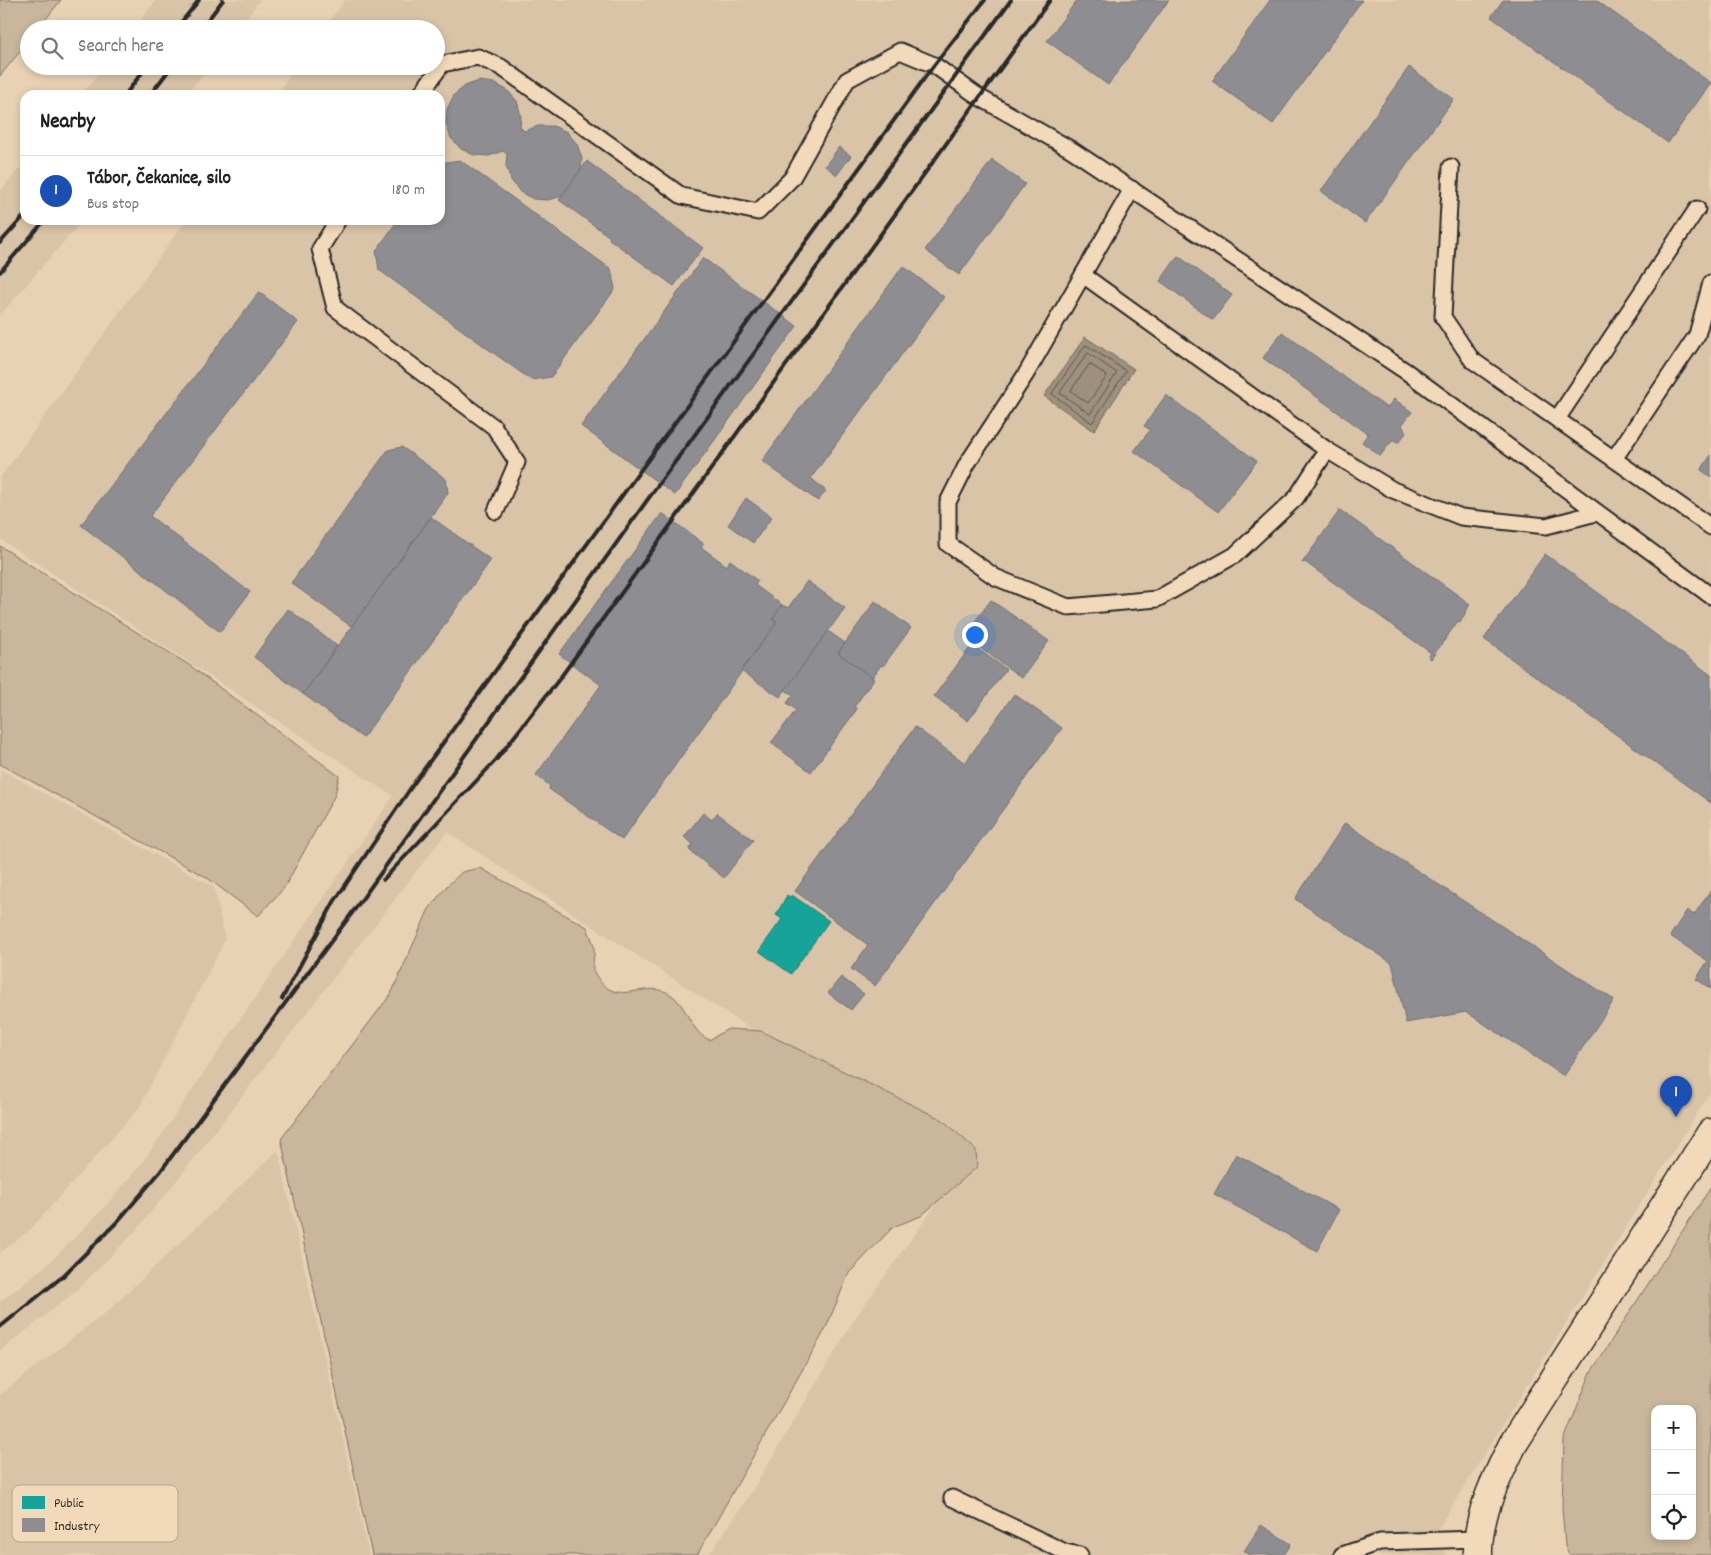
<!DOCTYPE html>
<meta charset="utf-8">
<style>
body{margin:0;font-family:Dekko,sans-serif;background:#f6f6f6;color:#222}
.controls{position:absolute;right:15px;bottom:15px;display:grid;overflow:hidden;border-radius:10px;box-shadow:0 2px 8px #0003}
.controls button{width:45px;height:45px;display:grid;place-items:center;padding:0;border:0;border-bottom:1px solid #e0e0e0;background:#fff;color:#222;font:25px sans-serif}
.you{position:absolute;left:974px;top:634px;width:18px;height:18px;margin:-12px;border:4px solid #fff;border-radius:50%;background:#1a73e8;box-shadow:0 0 0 8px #1a73e833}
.badge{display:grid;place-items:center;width:32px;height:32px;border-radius:50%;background:#2563eb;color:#fff;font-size:16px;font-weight:700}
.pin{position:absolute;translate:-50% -41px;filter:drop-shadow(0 1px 2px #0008)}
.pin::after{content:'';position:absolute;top:26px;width:18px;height:15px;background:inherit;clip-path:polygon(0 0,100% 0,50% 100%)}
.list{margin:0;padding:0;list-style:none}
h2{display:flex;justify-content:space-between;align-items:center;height:65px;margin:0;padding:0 20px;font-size:21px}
h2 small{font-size:16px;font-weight:400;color:#767676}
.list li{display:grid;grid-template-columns:32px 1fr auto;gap:15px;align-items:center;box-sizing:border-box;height:70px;padding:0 20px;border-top:1px solid #e0e0e0}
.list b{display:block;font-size:19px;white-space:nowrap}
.list p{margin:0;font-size:16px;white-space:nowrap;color:#767676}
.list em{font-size:16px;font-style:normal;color:#767676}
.icon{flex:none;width:28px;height:28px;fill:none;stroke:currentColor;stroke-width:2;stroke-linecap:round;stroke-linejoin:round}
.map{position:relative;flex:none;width:1711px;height:1555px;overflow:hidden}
.search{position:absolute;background:#fff;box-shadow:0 2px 8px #0003;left:20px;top:20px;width:425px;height:55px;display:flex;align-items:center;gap:12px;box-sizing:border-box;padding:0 18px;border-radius:28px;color:#767676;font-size:19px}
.panel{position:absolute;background:#fff;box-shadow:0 2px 8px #0003;left:20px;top:90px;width:425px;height:135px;border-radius:15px}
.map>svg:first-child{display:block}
.built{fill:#d9c4a8}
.green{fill:#c9b69c;stroke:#7a7064;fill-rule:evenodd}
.water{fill:#9e907d;stroke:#70685c}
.public{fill:#17a398;stroke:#1d7f77}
.industry{fill:#8d8d92;stroke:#707073}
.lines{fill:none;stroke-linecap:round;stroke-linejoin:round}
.shore{stroke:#59534c;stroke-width:1}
.lane-casing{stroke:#2b2b2b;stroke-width:19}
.secondary-casing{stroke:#2b2b2b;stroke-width:31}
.lane{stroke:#f1d9b9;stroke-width:15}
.secondary{stroke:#f1d9b9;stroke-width:28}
.rail{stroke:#2b2b2b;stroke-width:4}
.key{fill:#f1d9b9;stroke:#b6a58e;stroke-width:1}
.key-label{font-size:14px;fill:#2b2b2b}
</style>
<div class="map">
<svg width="1711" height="1555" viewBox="0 0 1711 1555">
<rect width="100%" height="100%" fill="#e9d2b3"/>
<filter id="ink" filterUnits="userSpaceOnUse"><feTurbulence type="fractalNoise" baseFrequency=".02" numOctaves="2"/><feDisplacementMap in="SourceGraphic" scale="10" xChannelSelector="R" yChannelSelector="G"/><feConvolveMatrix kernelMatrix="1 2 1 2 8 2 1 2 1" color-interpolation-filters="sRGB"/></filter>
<g filter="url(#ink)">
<g class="built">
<path d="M 156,0 L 260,0 L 238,29 L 134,29 Z"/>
<path d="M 345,0 L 1711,0 L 1711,1091 L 1439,1527 L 1446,1555 L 709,1555 L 749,1496 L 855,1318 L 937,1203 L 977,1167 L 976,1150 L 943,1120 L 761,1031 L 754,1031 L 447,832 L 174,1184 L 133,1234 L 75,1292 L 0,1351 L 0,1302 L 49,1263 L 104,1208 L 145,1159 L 393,796 L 0,539 L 0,478 L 186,220 L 440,220 L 440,95 L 276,95 L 297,66 L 436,66 L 436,29 L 324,29 Z"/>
<path d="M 105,66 L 209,66 L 186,95 L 81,95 Z"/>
<path d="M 25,162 L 25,220 L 83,220 L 0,315 L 0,191 Z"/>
<path d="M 0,769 L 214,887 L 225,940 L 139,1108 L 30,1230 L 0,1253 Z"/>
<path d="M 278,1150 L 369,1555 L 0,1555 L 0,1395 L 110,1309 Z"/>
</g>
<g class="green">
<path d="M 0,0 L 61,0 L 38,29 L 29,29 L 29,40 L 0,76 Z"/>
<path d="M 0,546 L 189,665 L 339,776 L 335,795 L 284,888 L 258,916 L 206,877 L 0,764 Z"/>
<path d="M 480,868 L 587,927 C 589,934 594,942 594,949 C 595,956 591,966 594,972 C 615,1012 644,978 670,994 C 688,1005 689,1031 709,1040 L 728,1029 L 761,1031 L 943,1120 L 976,1150 L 977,1167 L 921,1216 L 893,1227 L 849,1273 L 825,1330 L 697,1555 L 372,1555 L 281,1139 L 391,994 L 429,909 L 447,886 L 462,872 Z"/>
<path d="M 1711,1187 L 1711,1555 L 1569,1555 L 1565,1545 L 1562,1507 L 1564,1440 L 1591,1372 ZM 1655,1409 L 1692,1409 L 1692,1536 L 1655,1536 Z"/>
</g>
<path class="water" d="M 1085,337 L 1134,369 L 1094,431 L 1044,396 Z"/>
<path class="public" d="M 787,895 L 790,897 L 792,895 L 829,921 L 791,974 L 759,951 L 782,919 L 776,915 Z"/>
<g class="industry">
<path d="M 1077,0 L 1169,0 L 1108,85 L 1047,41 Z"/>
<path d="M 1270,0 L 1362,0 L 1273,124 L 1212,81 Z"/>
<path d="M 1503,0 L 1596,0 L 1711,83 L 1668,143 L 1491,17 Z"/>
<path d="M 1409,67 L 1454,99 L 1365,223 L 1321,191 Z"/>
<path d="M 479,81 L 494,83 L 507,90 L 517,101 L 521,116 L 520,127 L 524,131 L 538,126 L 553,126 L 567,132 L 577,144 L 582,158 L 581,169 L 562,196 L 548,200 L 533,199 L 520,192 L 511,180 L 506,166 L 507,154 L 503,151 L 489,156 L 474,155 L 461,149 L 451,138 L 446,124 L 447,109 L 454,95 L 465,86 Z"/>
<path d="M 839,147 L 851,156 L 837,175 L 825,166 Z"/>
<path d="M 460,160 L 611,269 L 615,289 L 551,377 L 531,380 L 379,270 L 376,251 L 398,220 L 440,220 L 440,163 Z"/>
<path d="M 992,160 L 1025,184 L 959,275 L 925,250 Z"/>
<path d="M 587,161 L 703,248 L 674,286 L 609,239 L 610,237 L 559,200 Z"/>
<path d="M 1178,256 L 1232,295 L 1213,320 L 1160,281 Z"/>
<path d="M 703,258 L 797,326 L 675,495 L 581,426 Z"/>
<path d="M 903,266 L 944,297 L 811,478 L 826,491 L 818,501 L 762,461 Z"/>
<path d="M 259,292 L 298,322 L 150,516 L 250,592 L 220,632 L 81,525 Z"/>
<path d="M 1282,332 L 1387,408 L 1394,399 L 1412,412 L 1402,425 L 1406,433 L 1399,442 L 1392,441 L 1380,456 L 1362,442 L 1368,434 L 1263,358 Z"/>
<path d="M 1166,395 L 1257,461 L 1218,512 L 1134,451 L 1150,430 L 1144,426 Z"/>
<path d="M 402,447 L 446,479 L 448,493 L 352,627 L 291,583 L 388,450 Z"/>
<path d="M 1711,455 L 1711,477 L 1701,470 Z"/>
<path d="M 746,498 L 772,517 L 753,543 L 728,525 Z"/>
<path d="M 1340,510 L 1470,604 L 1460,623 L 1458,621 L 1431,659 L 1428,657 L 1431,653 L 1305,562 L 1302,563 Z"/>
<path d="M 662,513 L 704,544 L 701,547 L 727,566 L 730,560 L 758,581 L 755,585 L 782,605 L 773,619 L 777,622 L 622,840 L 549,789 L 550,786 L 536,775 L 601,685 L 559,654 Z"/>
<path d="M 431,517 L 491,560 L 363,738 L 303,694 Z"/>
<path d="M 1545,554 L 1711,675 L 1711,803 L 1484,639 Z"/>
<path d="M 807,581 L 845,608 L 780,697 L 741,671 L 777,622 L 773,619 L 782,605 L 788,608 Z"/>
<path d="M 991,600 L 1049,641 L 1022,678 L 964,636 Z"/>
<path d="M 875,601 L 911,628 L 883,666 L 881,665 L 872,678 L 838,653 Z"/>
<path d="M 288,609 L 337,646 L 303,694 L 254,657 Z"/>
<path d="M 828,631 L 845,643 L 838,653 L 874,679 L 854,707 L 857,709 L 811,772 L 771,743 L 796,710 L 787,703 L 793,695 L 785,690 Z"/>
<path d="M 972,645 L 1006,669 L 968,721 L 934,696 Z"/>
<path d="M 1014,694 L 1062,728 L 875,986 L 851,969 L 868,945 L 795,891 L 915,727 L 965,763 Z"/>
<path d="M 703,813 L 712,820 L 717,813 L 753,840 L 724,878 L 689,850 L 693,844 L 684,837 Z"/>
<path d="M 1345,823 L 1614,1000 L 1564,1076 L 1466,1012 L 1406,1023 L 1392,963 L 1295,899 Z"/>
<path d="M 1710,891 L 1711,891 L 1711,989 L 1696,979 L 1708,961 L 1670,936 L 1687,910 L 1694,915 Z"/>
<path d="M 841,977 L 864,994 L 851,1010 L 828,993 Z"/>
<path d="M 1236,1154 L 1339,1210 L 1317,1251 L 1214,1194 Z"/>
<path d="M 1261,1525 L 1291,1544 L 1284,1555 L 1250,1555 L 1244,1551 Z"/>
</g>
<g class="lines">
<g class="shore">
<path d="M 1086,345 L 1126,371 L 1092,423 L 1052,394 Z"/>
<path d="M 1088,353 L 1117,373 L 1090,414 L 1060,393 Z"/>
<path d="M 1090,364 L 1107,376 L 1088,403 L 1071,391 Z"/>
</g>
<g class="lane-casing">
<g id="lane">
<path d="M 420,95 L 442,64 L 478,57 L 501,67 L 682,196 L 758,212 L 792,178 L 847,80 L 900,51 L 934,65 L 979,97 L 1072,150 L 1407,372 L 1711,596"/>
<path d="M 1451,167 L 1443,317 L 1472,360 L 1711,527"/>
<path d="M 1132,189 L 1026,374 L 967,464 L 948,502 L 948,544 L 995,577 L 1068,607 L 1157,599 L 1235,555 L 1296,498 L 1327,450"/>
<path d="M 338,220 L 320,249 L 335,308 L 494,427 L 517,462 L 496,511"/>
<path d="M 1083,275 L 1327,450 L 1393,490 L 1461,517 L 1546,526 L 1596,513"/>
<path d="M 1557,419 L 1697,209"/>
<path d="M 1614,459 L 1697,335 L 1711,283"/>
<path d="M 952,1498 L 1065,1552 L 1080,1555"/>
<path d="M 1342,1555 L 1380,1542 L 1478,1539"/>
</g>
</g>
<g class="secondary-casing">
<path id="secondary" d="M 1478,1555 C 1477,1515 1496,1479 1513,1444 L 1711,1133"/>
</g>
<use href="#lane" class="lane"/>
<use href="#secondary" class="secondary"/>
<g class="rail">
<path d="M 176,29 L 199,0"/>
<path d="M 201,29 L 223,0"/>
<path d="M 125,95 L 147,66"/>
<path d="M 150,95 L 172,66"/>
<path d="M 0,243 L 25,215"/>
<path d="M 0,272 L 45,220"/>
<path d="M 383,880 L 496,760 L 560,678 L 1050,0"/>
<path d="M 282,999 L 334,902 L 414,783 L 934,65 L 985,0"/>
<path d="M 0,1327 L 62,1277 L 118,1221 L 160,1172 L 355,909 L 648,499 L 1011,0"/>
</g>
</g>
</g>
<rect x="12" y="1485" width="166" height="57" rx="8" class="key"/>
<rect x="22" y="1496" width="23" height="13" fill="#17a398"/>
<rect x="22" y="1518" width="23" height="14" fill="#8d8d92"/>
<g class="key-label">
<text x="54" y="1507">Public</text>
<text x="54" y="1530">Industry</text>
</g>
</svg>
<div class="controls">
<button>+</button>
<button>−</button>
<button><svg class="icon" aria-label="locate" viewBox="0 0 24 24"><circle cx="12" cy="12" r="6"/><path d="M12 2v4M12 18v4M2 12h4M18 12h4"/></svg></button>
</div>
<div class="you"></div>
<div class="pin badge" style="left:1676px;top:1117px;background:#1a4fb4">1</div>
<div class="search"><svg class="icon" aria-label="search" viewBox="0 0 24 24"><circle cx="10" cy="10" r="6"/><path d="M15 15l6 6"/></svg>Search here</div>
<section class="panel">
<h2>Nearby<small></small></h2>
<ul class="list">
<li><span class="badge" style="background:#1a4fb4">1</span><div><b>Tábor, Čekanice, silo</b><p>Bus stop</p></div><em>180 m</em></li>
</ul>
</section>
</div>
